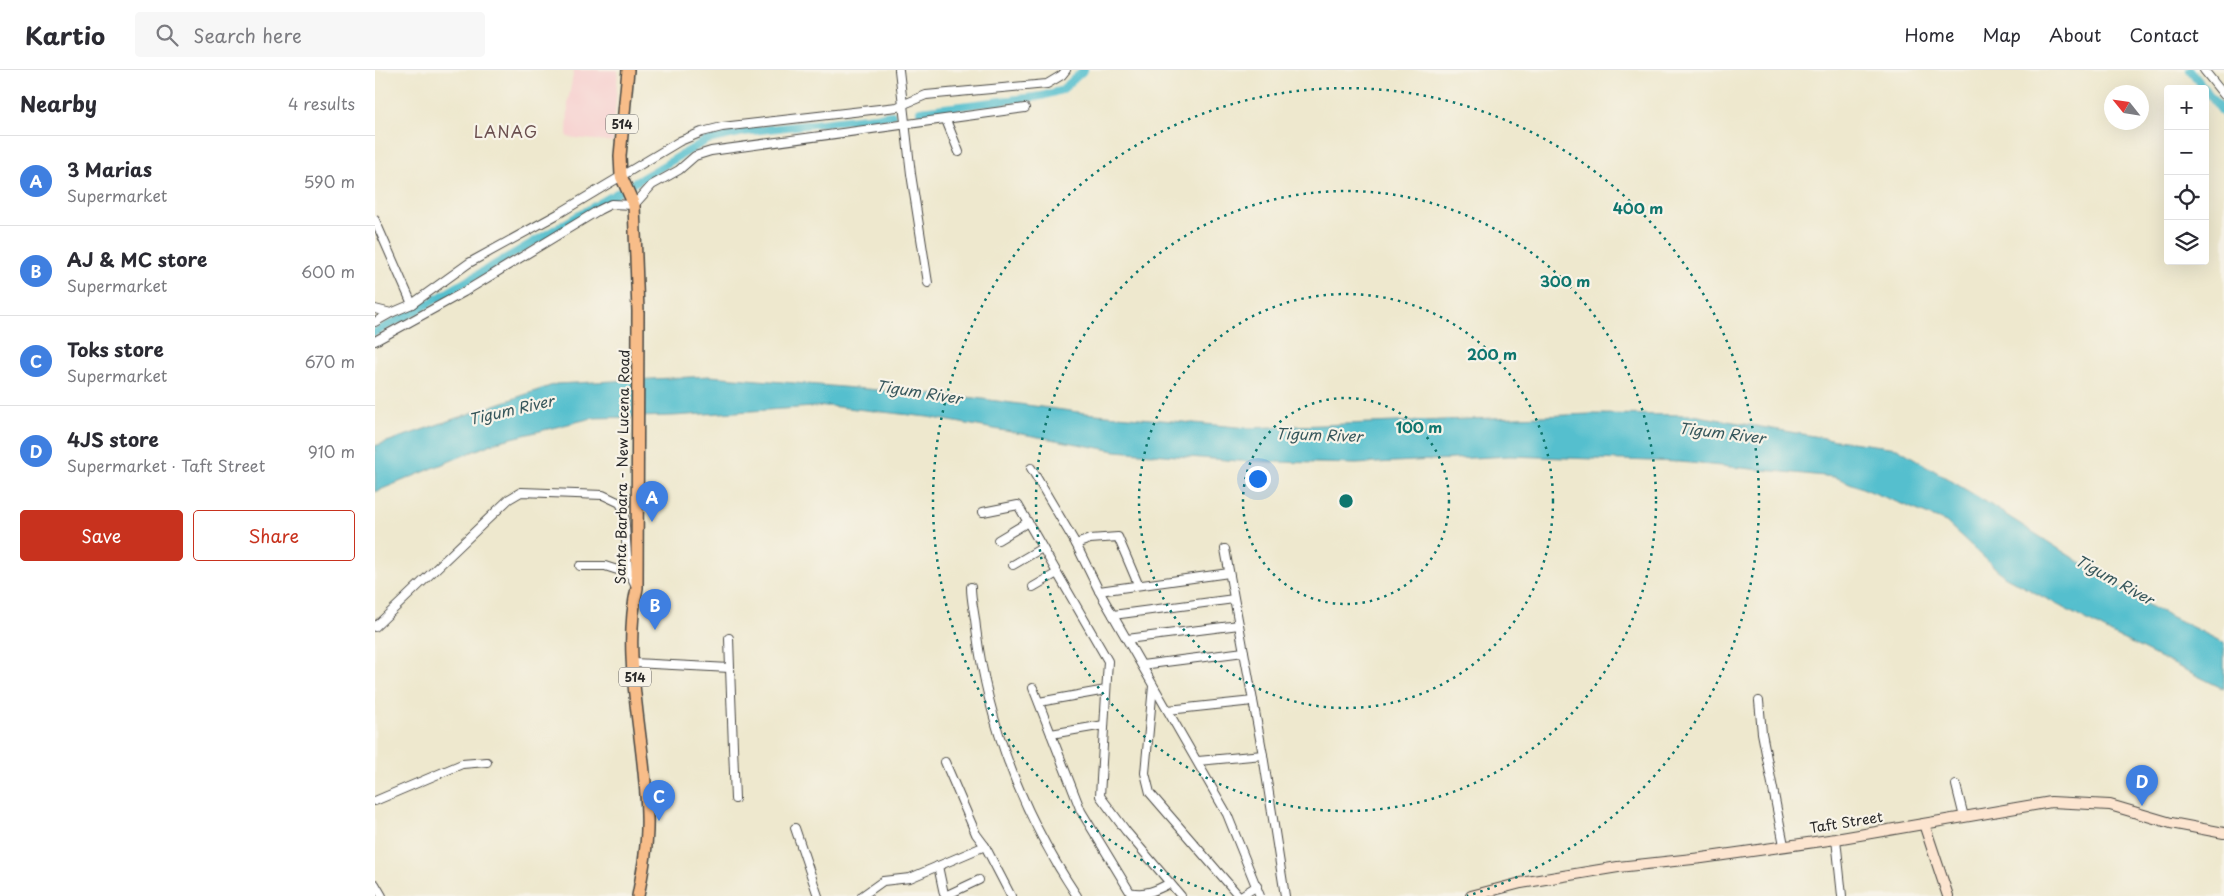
<!DOCTYPE html>
<meta charset="utf-8">
<style>
:root{--surface:#fff;--page:#f7f7f7;--text:#2b2b33;--muted:#7c7c81;--line:#e1e1e2;--accent:#c8321e}
body{margin:0;font-family:"Playpen Sans",sans-serif;background:var(--page);color:var(--text)}
.controls{position:absolute;right:15px;top:15px;display:grid;overflow:hidden;border-radius:5px;box-shadow:0 5px 20px #0002}
.controls button{width:45px;height:45px;display:grid;place-items:center;padding:0;border:0;border-bottom:1px solid var(--line);background:var(--surface);color:var(--text);font:25px sans-serif}
.compass{position:absolute;left:1729px;top:15px;width:45px;height:45px;border-radius:50%;background:var(--surface);box-shadow:0 5px 20px #0002;rotate:300deg}
.you{position:absolute;left:882px;top:408px;width:18px;height:18px;margin:-12px;border:4px solid #fff;border-radius:50%;background:#1a73e8;box-shadow:0 0 0 8px #1a73e833}
.badge{display:grid;place-items:center;width:32px;height:32px;border-radius:50%;background:var(--accent);color:#fff;font-size:16px;font-weight:700}
.pin{position:absolute;translate:-50% -41px;filter:drop-shadow(0 1px 2px #0008)}
.pin::after{content:'';position:absolute;top:26px;width:18px;height:15px;background:inherit;clip-path:polygon(0 0,100% 0,50% 100%)}
.list{margin:0;padding:0;list-style:none}
h2{display:flex;justify-content:space-between;align-items:center;height:65px;margin:0;padding:0 20px;font-size:21px}
h2 small{font-size:16px;font-weight:400;color:var(--muted)}
.list li{display:grid;grid-template-columns:32px 1fr auto;gap:15px;align-items:center;box-sizing:border-box;height:90px;padding:0 20px;border-top:1px solid var(--line)}
.list b{display:block;font-size:19px;white-space:nowrap}
.list p{margin:0;font-size:16px;white-space:nowrap;color:var(--muted)}
.list em{font-size:16px;font-style:normal;color:var(--muted)}
.actions{display:flex;gap:10px;padding:15px 20px}
.actions a{flex:1;padding:11px 0;border:1px solid var(--accent);border-radius:5px;text-align:center;font-size:18px;color:var(--accent)}
.actions .main{background:var(--accent);color:#fff}
.icon{flex:none;width:28px;height:28px;fill:none;stroke:currentColor;stroke-width:2;stroke-linecap:round;stroke-linejoin:round}
.map{position:relative;flex:none;width:1849px;height:826px;overflow:hidden}
header{display:flex;align-items:center;gap:30px;box-sizing:border-box;height:70px;padding:0 25px;background:var(--surface);border-bottom:1px solid var(--line)}
header strong{font-size:24px}
nav{display:flex;gap:28px;margin-inline-start:auto;font-size:18px}
.search{width:350px;height:45px;background:var(--page);display:flex;align-items:center;gap:12px;box-sizing:border-box;padding:0 18px;border-radius:5px;color:var(--muted);font-size:19px}
main{display:flex}
aside{flex:1;background:var(--surface)}
.map>svg:first-child{display:block}
</style>
<header>
<strong>Kartio</strong>
<div class="search"><svg class="icon" aria-label="search" viewBox="0 0 24 24"><circle cx="10" cy="10" r="6"/><path d="M15 15l6 6"/></svg>Search here</div>
<nav><a>Home</a><a>Map</a><a>About</a><a>Contact</a></nav>
</header>
<main>
<aside>
<h2>Nearby<small>4 results</small></h2>
<ul class="list">
<li><span class="badge" style="background:#3f7fe0">A</span><div><b>3 Marias</b><p>Supermarket</p></div><em>590 m</em></li>
<li><span class="badge" style="background:#3f7fe0">B</span><div><b>AJ &amp; MC store</b><p>Supermarket</p></div><em>600 m</em></li>
<li><span class="badge" style="background:#3f7fe0">C</span><div><b>Toks store</b><p>Supermarket</p></div><em>670 m</em></li>
<li><span class="badge" style="background:#3f7fe0">D</span><div><b>4JS store</b><p>Supermarket · Taft Street</p></div><em>910 m</em></li>
</ul>
<div class="actions"><a class="main">Save</a><a>Share</a></div>
</aside>
<div class="map">
<svg width="1849" height="826" viewBox="0 0 1849 826">
<rect width="100%" height="100%" fill="#f7f3e8"/>
<filter id="ink" filterUnits="userSpaceOnUse"><feTurbulence type="fractalNoise" baseFrequency=".02" numOctaves="2"/><feDisplacementMap in="SourceGraphic" scale="10" xChannelSelector="R" yChannelSelector="G"/><feConvolveMatrix kernelMatrix="1 2 1 2 8 2 1 2 1" color-interpolation-filters="sRGB"/></filter>
<filter id="wash" filterUnits="userSpaceOnUse"><feTurbulence type="fractalNoise" baseFrequency=".0096" numOctaves="4" result="noise"/><feDisplacementMap in="SourceGraphic" scale="20" xChannelSelector="R" yChannelSelector="G"/><feGaussianBlur stdDeviation="1.12" result="paint"/><feColorMatrix in="noise" values="0 0 0 0 0 0 0 0 0 0 0 0 0 0 0 0 0 1.4 0 .05"/><feComposite in="paint" operator="in"/></filter>
<g filter="url(#wash)">
<rect width="100%" height="100%" fill="#eee8ce"/>
<!-- built -->
<polygon fill="#f7d0cf" points="199,0 243,0 238,72 192,67 193,31"/>
<!-- water -->
<polygon fill="#54bfce" stroke="#40757c" points="335,306 600,328 710,343 873,358 1216,344 1318,345 1461,370 1522,378 1611,432 1765,531 1849,573 1849,619 1737,564 1629,506 1571,452 1460,407 1305,392 1135,386 981,394 863,391 741,381 553,347 454,336 298,346 217,348 121,372 0,422 0,376 181,314"/>
<g fill="none" stroke-linecap="round" stroke-linejoin="round">
<!-- canal -->
<g stroke="#54bfce" stroke-width="8">
<polyline points="1815,0 1830,19"/>
<polyline points="1830,19 1849,44"/>
<polyline points="545,41 667,26 687,20 709,0"/>
<polyline points="0,262 39,242 332,70 369,62 517,45"/>
</g>
</g>
</g>
<g filter="url(#ink)">
<g fill="none" stroke-linecap="round" stroke-linejoin="round">
<defs>
<g id="street">
<polyline points="524,0 536,104 553,213"/>
<polyline points="1829,0 1849,25"/>
<polyline points="571,50 584,82"/>
<polyline points="0,150 37,234"/>
<polyline points="0,239 16,243 37,234 94,193 183,144 305,71 327,62 347,57 522,37 551,25 672,14 687,5 691,0"/>
<polyline points="0,252 16,243"/>
<polyline points="0,271 89,222 224,140 236,134 259,135 277,115 304,100 320,86 336,81 650,38"/>
<polyline points="656,398 701,474"/>
<polyline points="608,442 643,435 733,591 725,726 751,761 806,826"/>
<polyline points="623,470 653,452"/>
<polyline points="850,479 888,685 910,826"/>
<polyline points="638,495 667,478"/>
<polyline points="205,496 230,496 255,504"/>
<polyline points="763,514 743,467 715,469 701,474 724,521 852,744 885,826"/>
<path d="M596,517C596,531 600,544 601,558C613,655 648,745 702,826"/>
<polyline points="658,517 682,503"/>
<polyline points="724,521 854,503"/>
<polyline points="738,545 859,529"/>
<polyline points="0,557 134,429 146,422 228,425 245,433 249,441 253,500 261,516"/>
<polyline points="752,569 864,555"/>
<polyline points="259,593 355,598 354,568"/>
<polyline points="767,595 869,582"/>
<polyline points="355,598 360,729"/>
<polyline points="778,616 770,703 775,723 864,826"/>
<path d="M658,618L706,741L755,822C770,826 782,820 795,813"/>
<polyline points="1384,631 1387,663 1409,775"/>
<polyline points="664,632 731,620"/>
<polyline points="793,640 878,631"/>
<polyline points="676,664 729,655"/>
<polyline points="823,691 888,685"/>
<polyline points="570,692 601,764 610,776 636,826"/>
<polyline points="1581,715 1589,747"/>
<polyline points="0,731 87,694 112,692"/>
<polyline points="420,758 443,826"/>
<polyline points="1461,769 1467,826"/>
<polyline points="563,796 569,824 572,825 604,810"/>
<polyline points="0,814 7,826"/>
<polyline points="487,826 508,811 535,808 610,776"/>
<polyline points="866,826 882,816"/>
</g>
<g id="secondary">
<polyline points="1549,754 1573,826"/>
<polyline points="1096,826 1146,813 1243,797 1327,788 1461,769 1676,732 1735,735 1796,753 1849,763"/>
</g>
<path id="primary" d="M253,0L245,86L246,106L259,135L263,241L262,518C246,589 271,673 272,746C273,773 268,800 263,826"/>
</defs>
<!-- street casing -->
<use href="#street" stroke="#484743" stroke-width="10"/>
<!-- secondary casing -->
<use href="#secondary" stroke="#484743" stroke-width="12"/>
<!-- primary casing -->
<use href="#primary" stroke="#484743" stroke-width="14"/>
<!-- street -->
<use href="#street" stroke="#fff" stroke-width="8"/>
<!-- secondary -->
<use href="#secondary" stroke="#fce5d0" stroke-width="10"/>
<!-- primary -->
<use href="#primary" stroke="#f8bd89" stroke-width="11"/>
</g>
</g>
<!-- distance rings -->
<g fill="none" stroke="#0f766e" stroke-width="2.5" stroke-dasharray="2.5 5">
<circle cx="971" cy="431" r="103"/>
<circle cx="971" cy="431" r="207"/>
<circle cx="971" cy="431" r="310"/>
<path d="M850 826A413 413 0 1 1 1092 826"/>
</g>
<g text-anchor="middle" dominant-baseline="central" stroke-width="4.5" stroke-linejoin="round" paint-order="stroke">
<!-- shield labels -->
<g fill="#f7f3e8" stroke="#686764" stroke-width="1">
<rect x="231" y="44.5" width="32" height="19" rx="4"/>
<rect x="244" y="597.5" width="32" height="19" rx="4"/>
</g>
<g font-size="12" font-weight="bold" fill="#2b2b2b">
<text x="247" y="54">514</text>
<text x="260" y="607">514</text>
</g>
<!-- street labels -->
<g font-size="14" fill="#2b2b2b" stroke="#f7f3e8">
<text transform="translate(247 397) rotate(-89)">Santa Barbara - New Lucena Road</text>
<text transform="translate(1471 752) rotate(-9)">Taft Street</text>
</g>
<!-- water labels -->
<g font-size="15" font-style="italic" fill="#37575c" stroke="#f7f3e8">
<text transform="translate(544 321) rotate(9)">Tigum River</text>
<text transform="translate(136 339) rotate(-13)">Tigum River</text>
<text transform="translate(1347 362) rotate(7)">Tigum River</text>
<text transform="translate(944 364) rotate(2)">Tigum River</text>
<text transform="translate(1740 509) rotate(29)">Tigum River</text>
</g>
<!-- quarter labels -->
<g font-size="16" letter-spacing="1" fill="#6b4f4f" stroke="#f7f3e8">
<text x="131" y="61">LANAG</text>
</g>
</g>
<circle cx="971" cy="431" r="8" fill="#0f766e" stroke="#f7f3e8" stroke-width="2.5"/>
<g font-size="15" text-anchor="middle" font-weight="bold" fill="#0f766e" stroke="#f7f3e8" stroke-width="4.5" stroke-linejoin="round" paint-order="stroke">
<text x="1263" y="144">400 m</text>
<text x="1190" y="217">300 m</text>
<text x="1117" y="290">200 m</text>
<text x="1044" y="363">100 m</text>
</g>
</svg>
<div class="controls">
<button>+</button>
<button>−</button>
<button><svg class="icon" aria-label="locate" viewBox="0 0 24 24"><circle cx="12" cy="12" r="6"/><path d="M12 2v4M12 18v4M2 12h4M18 12h4"/></svg></button>
<button><svg class="icon" aria-label="layers" viewBox="0 0 24 24"><path d="M12 4l9 5-9 5-9-5zM3 14l9 5 9-5"/></svg></button>
</div>
<svg class="compass" viewBox="-18 -18 36 36"><path d="M0-13l5 13h-10z" fill="#e53935"/><path d="M0 13l5-13h-10z" fill="#7c7c81"/></svg>
<div class="you"></div>
<div class="pin badge" style="left:277px;top:452px;background:#3f7fe0">A</div>
<div class="pin badge" style="left:280px;top:560px;background:#3f7fe0">B</div>
<div class="pin badge" style="left:284px;top:751px;background:#3f7fe0">C</div>
<div class="pin badge" style="left:1767px;top:736px;background:#3f7fe0">D</div>
</div>
</main>
